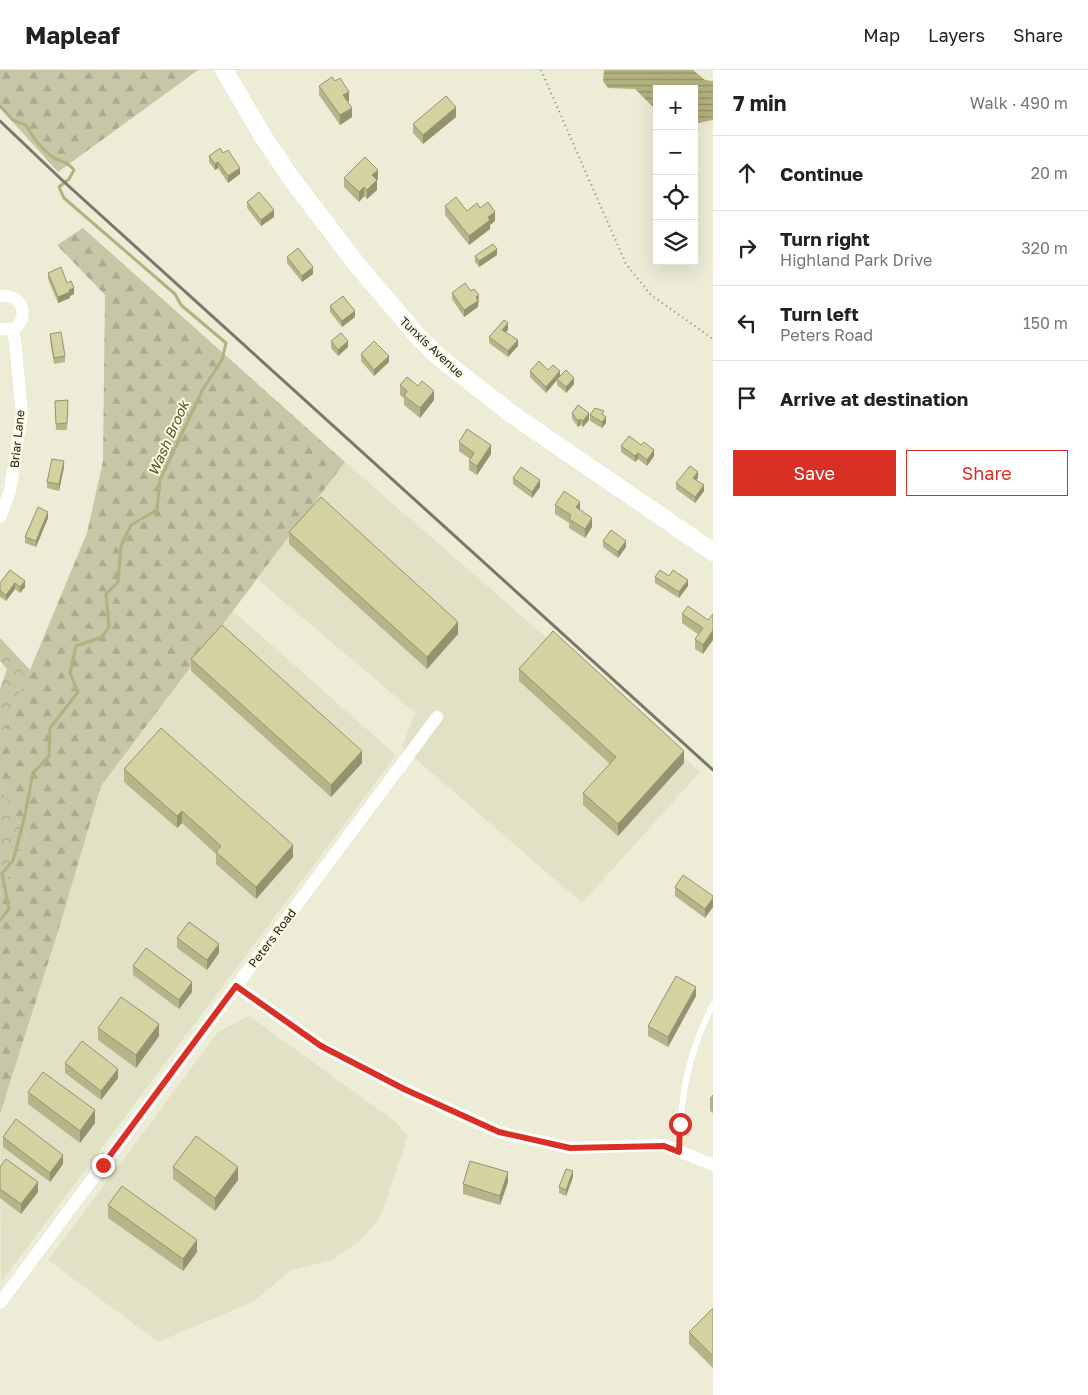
<!DOCTYPE html>
<meta charset="utf-8">
<style>
:root{--surface:#fff;--page:#f2f2f2;--text:#222;--muted:#767676;--line:#e0e0e0;--accent:#d93025}
body{margin:0;font-family:"Golos Text",sans-serif;background:var(--page);color:var(--text)}
.controls{position:absolute;right:15px;top:15px;display:grid;overflow:hidden;border-radius:0px;box-shadow:0 5px 20px #0002}
.controls button{width:45px;height:45px;display:grid;place-items:center;padding:0;border:0;border-bottom:1px solid var(--line);background:var(--surface);color:var(--text);font:25px sans-serif}
.stop{position:absolute;width:15px;height:15px;margin:-11px;border:4px solid #d93025;border-radius:50%;background:#fff}
.stop.end{background:#d93025;border-color:#fff;box-shadow:0 1px 5px #0008}
.list{margin:0;padding:0;list-style:none}
h2{display:flex;justify-content:space-between;align-items:center;height:65px;margin:0;padding:0 20px;font-size:21px}
h2 small{font-size:16px;font-weight:400;color:var(--muted)}
.list li{display:grid;grid-template-columns:32px 1fr auto;gap:15px;align-items:center;box-sizing:border-box;height:75px;padding:0 20px;border-top:1px solid var(--line)}
.list b{display:block;font-size:19px;white-space:nowrap}
.list p{margin:0;font-size:16px;white-space:nowrap;color:var(--muted)}
.list em{font-size:16px;font-style:normal;color:var(--muted)}
.actions{display:flex;gap:10px;padding:15px 20px}
.actions a{flex:1;padding:11px 0;border:1px solid var(--accent);border-radius:0px;text-align:center;font-size:18px;color:var(--accent)}
.actions .main{background:var(--accent);color:#fff}
.icon{flex:none;width:28px;height:28px;fill:none;stroke:currentColor;stroke-width:2;stroke-linecap:round;stroke-linejoin:round}
.map{position:relative;flex:none;width:713px;height:1325px;overflow:hidden}
header{display:flex;align-items:center;gap:30px;box-sizing:border-box;height:70px;padding:0 25px;background:var(--surface);border-bottom:1px solid var(--line)}
header strong{font-size:24px}
nav{display:flex;gap:28px;margin-inline-start:auto;font-size:18px}
main{display:flex}
aside{flex:1;background:var(--surface)}
.map>svg:first-child{display:block}
</style>
<header>
<strong>Mapleaf</strong>
<nav><a>Map</a><a>Layers</a><a>Share</a></nav>
</header>
<main>
<div class="map">
<svg width="713" height="1325" viewBox="0 0 713 1325">
<defs>
<pattern id="forest-firs" width="22" height="20" patternUnits="userSpaceOnUse" patternTransform="scale(1.25)"><rect width="22" height="20" fill="#c7c6a6"/><path d="M5 1l3.5 6h-7zM16 11l3.5 6h-7z" fill="#abaa8e"/></pattern>
<pattern id="park-crowns" width="20" height="18" patternUnits="userSpaceOnUse" patternTransform="scale(1.25)"><rect width="20" height="18" fill="#c7c6a6"/><path d="M2 6a3 3 0 1 1 6 0M12 15a3 3 0 1 1 6 0" fill="none" stroke="#abaa8e"/></pattern>
<pattern id="water-rules" width="6" height="5" patternUnits="userSpaceOnUse" patternTransform="scale(1.25)"><rect width="6" height="5" fill="#b2b17f"/><path d="M0 2.5h6" fill="none" stroke="#919067"/></pattern>
</defs>
<rect width="100%" height="100%" fill="#edecd7"/>
<!-- built -->
<g fill="#e1e1c5">
<polygon points="345,392 700,702 582,833 402,677 415,643 257,509"/>
<polygon points="233,541 396,685 1,1212 0,1044 60,855 101,716"/>
<polygon points="249,946 397,1053 408,1066 381,1146 361,1170 332,1190 292,1200 252,1232 158,1272 48,1190 218,962"/>
</g>
<!-- forest -->
<g fill="url(#forest-firs)">
<polygon points="0,0 198,0 58,102 0,38"/>
<polygon points="83,158 345,392 101,716 60,855 0,1044 0,824 27,767 0,716 0,672 87,463 103,391 105,225 57,175"/>
</g>
<!-- park -->
<g fill="url(#park-crowns)">
<polygon points="0,568 30,600 0,672 0,619 7,599 0,591"/>
<polygon points="0,716 27,767 0,824"/>
</g>
<!-- water -->
<polygon fill="url(#water-rules)" points="604,0 693,0 705,10 713,11 713,50 694,54 694,19 657,19 657,44 653,37 635,19 608,18 603,11"/>
<g fill="none" stroke-linecap="round" stroke-linejoin="round">
<!-- stream -->
<path stroke="#b2b17f" stroke-width="3" d="M0,36L13,50L26,55C33,67 39,77 51,86C59,92 68,91 74,100L69,109L59,117L64,128L175,224L181,235L226,273L222,290L203,319L160,410L157,440L131,455L121,476L118,512L106,524L109,557L102,567L76,576L70,603L78,622L50,658L49,686L33,703L25,745L13,791L2,803L9,839L0,850"/>
<!-- path -->
<polyline stroke="#808072" stroke-width="2" stroke-dasharray="1 4" stroke-linecap="butt" points="541,0 626,194 651,225 713,269"/>
<!-- service -->
<path stroke="#fff" stroke-width="6" d="M679,1082C680,1027 688,983 713,935"/>
<!-- minor -->
<g stroke="#fff" stroke-width="12">
<path d="M0,226C21,223 31,246 14,259H0"/>
<polyline points="0,447 10,421 22,344 15,270 11,260"/>
<polyline points="236,916 321,976 404,1019 499,1062 570,1078 664,1075 713,1095"/>
<polyline points="0,1233 437,647"/>
</g>
<!-- secondary -->
<polyline stroke="#fff" stroke-width="18" points="224,0 264,68 291,108 358,196 421,270 445,292 513,345 713,482"/>
<!-- rail -->
<polyline stroke="#79786b" stroke-width="3" points="0,51 62,110 713,700"/>
</g>
<!-- wall -->
<g fill="#b6b58a">
<polygon points="335,11 349,31 348,31 352,47 340,55 319,25 319,16"/>
<polygon points="456,47 423,74 413,63 413,54"/>
<polygon points="223,83 240,104 228,113 218,98 215,100 209,92 209,86"/>
<polygon points="344,108 378,109 377,110 377,120 367,129 364,126 359,132 344,117"/>
<polygon points="247,132 274,147 261,156 247,138"/>
<polygon points="445,136 467,141 480,138 495,151 490,155 490,159 469,175 445,145"/>
<polygon points="497,185 479,197 475,192 475,186"/>
<polygon points="287,187 313,204 302,212 287,193"/>
<polygon points="48,203 67,213 74,224 70,226 70,228 58,233 48,209"/>
<polygon points="452,223 479,231 478,232 478,237 464,247 452,229"/>
<polygon points="330,236 355,247 342,257 330,242"/>
<polygon points="508,260 506,262 518,276 508,287 489,273 489,267"/>
<polygon points="50,264 65,286 65,292 54,294 50,270"/>
<polygon points="331,271 348,277 338,286 331,278"/>
<polygon points="361,284 389,292 374,306 361,291"/>
<polygon points="548,300 560,306 574,314 566,323 557,315 557,310 546,323 530,307 530,301"/>
<polygon points="400,315 434,330 420,348 404,335 404,328 400,325"/>
<polygon points="68,336 67,360 56,360 55,337"/>
<polygon points="572,343 589,350 583,357 580,355 578,357 572,349"/>
<polygon points="590,345 604,346 606,353 602,358 590,351"/>
<polygon points="459,372 491,384 477,405 469,400 469,391 470,389 459,381"/>
<polygon points="621,376 654,386 647,396 638,389 635,392 621,382"/>
<polygon points="64,397 59,421 47,418 47,412"/>
<polygon points="513,408 540,417 532,428 513,414"/>
<polygon points="698,408 696,410 704,421 695,433 676,419 676,413"/>
<polygon points="555,435 580,440 592,457 585,468 569,458 569,453 555,444"/>
<polygon points="48,448 36,477 25,473 25,467"/>
<polygon points="289,462 458,564 427,599 289,474"/>
<polygon points="603,471 626,477 618,488 603,477"/>
<polygon points="10,500 25,517 20,523 15,519 6,531 0,527 0,513"/>
<polygon points="669,506 688,516 679,528 655,513 655,507"/>
<polygon points="682,544 708,550 703,584 695,579 695,569 699,565 682,553"/>
<polygon points="191,589 362,693 331,727 191,601"/>
<polygon points="519,599 684,693 618,766 583,735 583,723 610,694 519,611"/>
<polygon points="124,699 293,787 256,829 216,794 216,784 182,753 177,758 124,712"/>
<polygon points="675,817 713,826 705,848 675,826"/>
<polygon points="177,868 219,883 207,900 177,878"/>
<polygon points="133,896 192,922 179,939 133,905"/>
<polygon points="696,926 668,977 648,966 648,956"/>
<polygon points="98,958 159,966 136,998 98,970"/>
<polygon points="65,993 118,1008 101,1030 65,1003"/>
<polygon points="28,1022 95,1053 80,1073 28,1034"/>
<polygon points="713,1025 713,1043 710,1041 710,1029"/>
<polygon points="3,1067 63,1094 50,1112 3,1077"/>
<polygon points="0,1097 38,1122 21,1144 0,1128"/>
<polygon points="173,1097 238,1110 215,1141 173,1109"/>
<polygon points="573,1107 566,1126 559,1123 559,1117"/>
<polygon points="508,1112 500,1135 463,1124 463,1114"/>
<polygon points="108,1135 197,1182 183,1201 108,1148"/>
<polygon points="713,1238 713,1298 689,1274 689,1262"/>
</g>
<!-- shaded-wall -->
<g fill="#949370">
<polygon points="349,22 349,31 343,34 343,25"/>
<polygon points="456,37 456,47 423,74 423,65"/>
<polygon points="352,38 352,47 340,55 340,45"/>
<polygon points="218,92 218,98 215,100 215,94"/>
<polygon points="240,98 240,104 228,113 228,106"/>
<polygon points="378,100 378,109 372,114 372,105"/>
<polygon points="377,110 377,120 367,129 367,120"/>
<polygon points="364,117 364,126 359,132 359,122"/>
<polygon points="274,140 274,147 261,156 261,150"/>
<polygon points="495,142 495,151 490,155 490,159 469,175 469,166 488,147"/>
<polygon points="497,179 497,185 479,197 479,191"/>
<polygon points="313,197 313,204 302,212 302,206"/>
<polygon points="74,218 74,224 70,226 70,228 58,233 58,227 69,220"/>
<polygon points="479,225 478,237 464,247 464,240 476,227"/>
<polygon points="355,241 355,247 342,257 342,251"/>
<polygon points="508,253 508,260 502,266 502,260"/>
<polygon points="518,270 518,276 508,287 508,281"/>
<polygon points="348,271 348,277 338,286 338,280"/>
<polygon points="389,286 389,292 374,306 374,300"/>
<polygon points="560,301 560,307 557,309 557,310 546,323 546,317"/>
<polygon points="574,308 574,314 566,323 566,317"/>
<polygon points="434,321 434,330 420,348 420,338"/>
<polygon points="589,343 589,350 583,357 583,351"/>
<polygon points="606,347 606,353 602,358 602,352"/>
<polygon points="580,349 580,355 578,357 578,351"/>
<polygon points="491,375 491,384 477,405 477,396"/>
<polygon points="654,380 654,386 647,396 647,390"/>
<polygon points="638,383 638,389 635,392 635,386"/>
<polygon points="64,391 64,397 59,421 59,414"/>
<polygon points="698,402 698,408 693,414 693,408"/>
<polygon points="540,410 540,417 532,428 532,422"/>
<polygon points="704,415 704,421 695,433 695,427"/>
<polygon points="580,432 580,441 576,437"/>
<polygon points="48,442 48,448 36,477 36,471"/>
<polygon points="592,448 592,457 585,468 585,459"/>
<polygon points="626,471 626,477 618,488 618,482"/>
<polygon points="688,510 688,516 679,528 679,522"/>
<polygon points="25,511 25,517 20,523 20,517"/>
<polygon points="15,513 15,519 6,531 6,525"/>
<polygon points="458,552 458,564 427,599 427,587"/>
<polygon points="713,560 713,570 703,584 703,575"/>
<polygon points="362,681 362,693 331,727 331,715"/>
<polygon points="684,681 684,693 618,766 618,754"/>
<polygon points="182,741 182,753 177,758 177,746"/>
<polygon points="293,775 293,787 256,829 256,817"/>
<polygon points="713,828 713,837 705,848 705,839"/>
<polygon points="219,874 219,883 207,900 207,890"/>
<polygon points="192,912 192,922 179,939 179,930"/>
<polygon points="696,917 696,926 668,977 668,967"/>
<polygon points="159,954 159,966 136,998 136,985"/>
<polygon points="118,999 118,1008 101,1030 101,1021"/>
<polygon points="95,1040 95,1053 80,1073 80,1061"/>
<polygon points="63,1085 63,1094 50,1112 50,1103"/>
<polygon points="238,1097 238,1110 215,1141 215,1128"/>
<polygon points="573,1101 573,1107 566,1126 566,1120"/>
<polygon points="508,1102 508,1112 500,1135 500,1126"/>
<polygon points="38,1112 38,1122 21,1144 21,1134"/>
<polygon points="197,1170 197,1182 183,1201 183,1189"/>
</g>
<!-- building -->
<g fill="#d4d2a0" stroke="#949370">
<polygon points="332,7 335,11 340,8 349,22 343,25 352,38 340,45 319,16"/>
<polygon points="446,26 456,37 423,65 413,54"/>
<polygon points="220,78 223,83 228,80 240,98 228,106 218,92 215,94 209,86"/>
<polygon points="365,87 378,100 372,105 377,110 367,120 364,117 359,122 344,108"/>
<polygon points="259,122 274,140 261,150 247,132"/>
<polygon points="456,127 467,141 477,133 480,138 488,132 495,142 488,147 490,150 469,166 445,136"/>
<polygon points="493,174 497,179 479,191 475,186"/>
<polygon points="298,178 313,197 302,206 287,187"/>
<polygon points="61,197 67,213 71,211 74,218 69,220 70,222 58,227 48,203"/>
<polygon points="465,213 471,221 474,219 479,225 476,227 478,231 464,240 452,223"/>
<polygon points="343,226 355,241 342,251 330,236"/>
<polygon points="504,250 508,253 502,260 518,270 508,281 489,267"/>
<polygon points="61,262 65,286 54,288 50,264"/>
<polygon points="341,263 348,271 338,280 331,271"/>
<polygon points="374,271 389,286 374,300 361,284"/>
<polygon points="539,291 548,300 553,295 560,301 546,317 530,301"/>
<polygon points="566,300 574,308 566,317 557,309"/>
<polygon points="407,307 418,316 422,311 434,321 420,338 404,326 407,321 400,315"/>
<polygon points="68,330 67,353 56,354 55,331"/>
<polygon points="578,335 589,343 583,351 580,349 578,351 572,343"/>
<polygon points="595,338 604,341 602,344 606,347 602,352 590,345"/>
<polygon points="467,359 491,375 477,396 469,391 474,383 459,372"/>
<polygon points="629,366 641,375 644,372 654,380 647,390 638,383 635,386 621,376"/>
<polygon points="52,389 64,391 59,414 47,412"/>
<polygon points="690,396 698,402 693,408 704,415 695,427 676,413"/>
<polygon points="521,397 540,410 532,422 513,408"/>
<polygon points="564,421 580,432 576,437 592,448 585,459 569,449 571,445 555,435"/>
<polygon points="321,427 458,552 427,587 289,462"/>
<polygon points="38,437 48,442 36,471 25,467"/>
<polygon points="611,460 626,471 618,482 603,471"/>
<polygon points="10,500 25,511 20,517 15,513 6,525 0,521 0,513"/>
<polygon points="660,500 669,506 673,500 688,510 679,522 655,507"/>
<polygon points="688,536 708,550 713,544 713,560 703,575 695,569 703,558 682,544"/>
<polygon points="222,555 362,681 331,715 191,589"/>
<polygon points="553,561 684,681 618,754 583,723 616,687 519,599"/>
<polygon points="161,658 293,775 256,817 216,782 221,776 182,741 177,746 124,699"/>
<polygon points="683,805 713,826 713,828 705,839 675,817"/>
<polygon points="189,852 219,874 207,890 177,868"/>
<polygon points="146,878 192,912 179,930 133,896"/>
<polygon points="676,906 696,917 668,967 648,956"/>
<polygon points="121,927 159,954 136,985 98,958"/>
<polygon points="82,971 118,999 101,1021 65,993"/>
<polygon points="43,1002 95,1040 80,1061 28,1022"/>
<polygon points="713,1025 713,1031 710,1029"/>
<polygon points="16,1049 63,1085 50,1103 3,1067"/>
<polygon points="196,1066 238,1097 215,1128 173,1097"/>
<polygon points="6,1089 38,1112 21,1134 0,1119 0,1097"/>
<polygon points="470,1091 508,1102 500,1126 463,1114"/>
<polygon points="566,1099 573,1101 566,1120 559,1117"/>
<polygon points="122,1116 197,1170 183,1189 108,1135"/>
<polygon points="713,1238 713,1286 689,1262"/>
</g>
<g fill="none" stroke-linecap="round" stroke-linejoin="round">
<!-- route -->
<polyline stroke="#d93025" stroke-width="6" points="103,1095 236,916 321,976 404,1019 499,1062 570,1078 664,1076 679,1082 680,1054"/>
</g>
<g text-anchor="middle" dominant-baseline="central" stroke-width="4" stroke-linejoin="round" paint-order="stroke">
<!-- street labels -->
<g font-size="12" fill="#26261e" stroke="#fafae4">
<text transform="translate(432 277) rotate(43)">Tunxis Avenue</text>
<text transform="translate(17 369) rotate(-84)">Briar Lane</text>
<text transform="translate(272 868) rotate(-53)">Peters Road</text>
</g>
<!-- water labels -->
<g font-size="14" font-style="italic" fill="#58551c" stroke="#fafae4">
<text transform="translate(168 368) rotate(-66)">Wash Brook</text>
</g>
</g>
</svg>
<div class="controls">
<button>+</button>
<button>−</button>
<button><svg class="icon" aria-label="locate" viewBox="0 0 24 24"><circle cx="12" cy="12" r="6"/><path d="M12 2v4M12 18v4M2 12h4M18 12h4"/></svg></button>
<button><svg class="icon" aria-label="layers" viewBox="0 0 24 24"><path d="M12 4l9 5-9 5-9-5zM3 14l9 5 9-5"/></svg></button>
</div>
<div class="stop" style="left:680px;top:1054px"></div>
<div class="stop end" style="left:103px;top:1095px"></div>
</div>
<aside>
<h2>7 min<small>Walk · 490 m</small></h2>
<ul class="list">
<li><svg class="icon" aria-label="ahead" viewBox="0 0 24 24"><path d="M12 20V5M6 11l6-6 6 6"/></svg><div><b>Continue</b></div><em>20 m</em></li>
<li><svg class="icon" aria-label="right" viewBox="0 0 24 24"><path d="M7 20v-9h11M14 6l5 5-5 5"/></svg><div><b>Turn right</b><p>Highland Park Drive</p></div><em>320 m</em></li>
<li><svg class="icon" aria-label="left" viewBox="0 0 24 24"><path d="M17 20v-9H6M10 6l-5 5 5 5"/></svg><div><b>Turn left</b><p>Peters Road</p></div><em>150 m</em></li>
<li><svg class="icon" aria-label="arrive" viewBox="0 0 24 24"><path d="M6 21V4h12l-3 4 3 4H6"/></svg><div><b>Arrive at destination</b></div></li>
</ul>
<div class="actions"><a class="main">Save</a><a>Share</a></div>
</aside>
</main>
